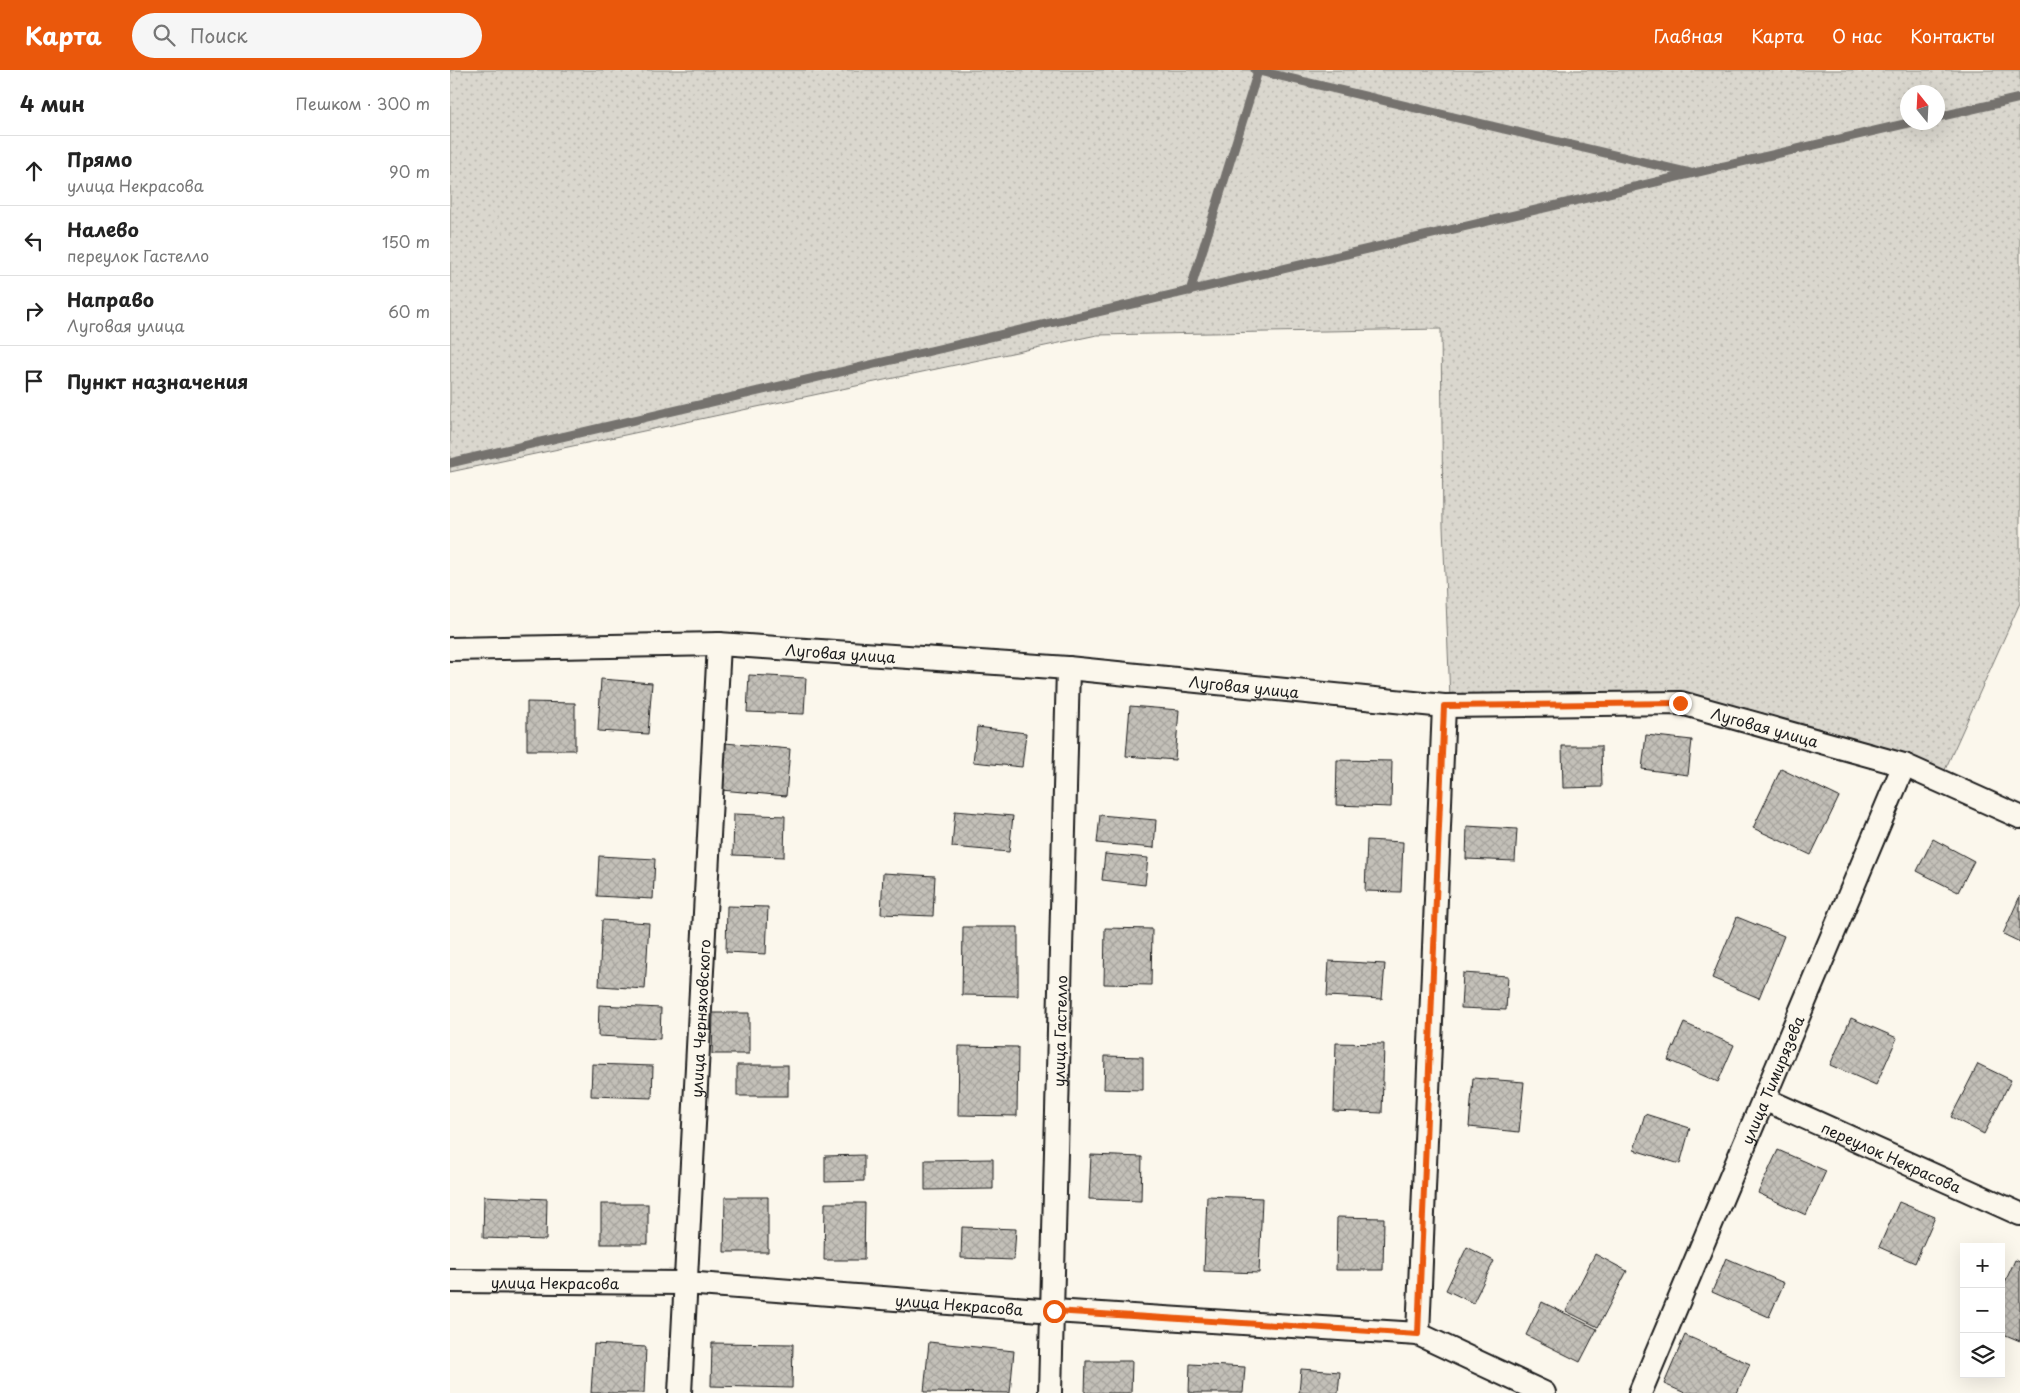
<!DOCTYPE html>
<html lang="ru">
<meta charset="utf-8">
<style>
:root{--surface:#fff;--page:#f6f6f6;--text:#222;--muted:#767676;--line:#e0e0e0;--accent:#ea580c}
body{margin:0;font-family:"Playpen Sans",sans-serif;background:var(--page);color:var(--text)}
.controls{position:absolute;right:15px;bottom:15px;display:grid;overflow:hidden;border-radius:0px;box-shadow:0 5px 20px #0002}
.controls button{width:45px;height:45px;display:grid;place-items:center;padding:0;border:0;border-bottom:1px solid var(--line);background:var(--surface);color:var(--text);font:25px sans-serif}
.compass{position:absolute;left:1450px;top:15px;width:45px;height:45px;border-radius:50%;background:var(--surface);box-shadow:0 5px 20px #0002;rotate:342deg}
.stop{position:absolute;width:15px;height:15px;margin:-11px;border:4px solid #ea580c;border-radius:50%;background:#fff}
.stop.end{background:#ea580c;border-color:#fff;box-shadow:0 1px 5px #0008}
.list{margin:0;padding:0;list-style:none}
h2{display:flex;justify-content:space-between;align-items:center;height:65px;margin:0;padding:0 20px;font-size:21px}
h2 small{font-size:16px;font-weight:400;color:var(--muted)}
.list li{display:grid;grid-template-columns:32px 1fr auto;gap:15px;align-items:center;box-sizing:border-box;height:70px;padding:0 20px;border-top:1px solid var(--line)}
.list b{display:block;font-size:19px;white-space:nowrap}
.list p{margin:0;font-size:16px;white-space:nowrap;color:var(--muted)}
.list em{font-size:16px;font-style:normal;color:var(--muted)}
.icon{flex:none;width:28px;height:28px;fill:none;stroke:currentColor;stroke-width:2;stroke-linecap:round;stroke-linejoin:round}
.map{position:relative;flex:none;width:1570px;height:1323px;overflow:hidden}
header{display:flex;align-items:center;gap:30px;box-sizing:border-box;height:70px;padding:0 25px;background:var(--accent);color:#fff}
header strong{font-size:24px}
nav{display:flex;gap:28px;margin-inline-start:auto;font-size:18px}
.search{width:350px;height:45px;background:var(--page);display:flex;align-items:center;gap:12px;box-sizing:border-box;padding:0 18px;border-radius:28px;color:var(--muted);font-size:19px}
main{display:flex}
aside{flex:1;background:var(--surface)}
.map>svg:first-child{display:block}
</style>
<header>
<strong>Карта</strong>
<div class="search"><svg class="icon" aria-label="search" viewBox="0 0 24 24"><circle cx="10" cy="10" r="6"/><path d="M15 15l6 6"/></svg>Поиск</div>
<nav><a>Главная</a><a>Карта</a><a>О нас</a><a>Контакты</a></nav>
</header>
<main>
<aside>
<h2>4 мин<small>Пешком · 300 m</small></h2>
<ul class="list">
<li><svg class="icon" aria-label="ahead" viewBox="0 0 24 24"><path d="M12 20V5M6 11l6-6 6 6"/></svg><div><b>Прямо</b><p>улица Некрасова</p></div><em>90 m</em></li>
<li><svg class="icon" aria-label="left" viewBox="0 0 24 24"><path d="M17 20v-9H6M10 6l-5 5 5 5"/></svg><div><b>Налево</b><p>переулок Гастелло</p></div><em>150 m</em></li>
<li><svg class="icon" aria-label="right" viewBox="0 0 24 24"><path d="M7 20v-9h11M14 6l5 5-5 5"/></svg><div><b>Направо</b><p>Луговая улица</p></div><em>60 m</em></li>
<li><svg class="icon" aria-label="arrive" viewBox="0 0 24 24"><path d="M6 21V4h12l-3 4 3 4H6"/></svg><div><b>Пункт назначения</b></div></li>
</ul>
</aside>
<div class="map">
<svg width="1570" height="1323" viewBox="0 0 1570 1323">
<defs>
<pattern id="grass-dots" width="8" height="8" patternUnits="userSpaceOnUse" patternTransform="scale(1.25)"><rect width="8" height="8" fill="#dad7ce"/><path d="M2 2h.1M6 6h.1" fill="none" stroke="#bab8b0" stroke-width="1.8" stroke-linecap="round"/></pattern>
<pattern id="building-cross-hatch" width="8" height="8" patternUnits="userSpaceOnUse" patternTransform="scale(1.25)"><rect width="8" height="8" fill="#c3c0b8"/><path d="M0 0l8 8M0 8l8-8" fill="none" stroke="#a7a49e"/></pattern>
</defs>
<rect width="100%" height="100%" fill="#fbf7ec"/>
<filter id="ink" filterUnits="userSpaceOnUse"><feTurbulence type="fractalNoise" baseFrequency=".02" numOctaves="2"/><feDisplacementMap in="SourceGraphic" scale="10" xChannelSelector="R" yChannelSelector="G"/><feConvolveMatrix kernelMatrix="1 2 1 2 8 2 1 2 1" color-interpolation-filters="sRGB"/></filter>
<g filter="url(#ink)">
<!-- grass -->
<path fill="url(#grass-dots)" stroke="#7b7a75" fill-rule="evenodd" d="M0,0H1570V533L1494,702L1230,623L1000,629L993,456L991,259L647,265L0,402ZM1458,22H1488V52H1458Z"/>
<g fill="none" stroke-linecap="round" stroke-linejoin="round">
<!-- stream -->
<g stroke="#74726e" stroke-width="9">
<polyline points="805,0 1240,103"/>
<polyline points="1488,47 1570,28"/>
<polyline points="740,221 808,1"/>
<polyline points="0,393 1463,52"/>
</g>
</g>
<!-- building -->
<g fill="url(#building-cross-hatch)" stroke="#1c1c1c">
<polygon points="299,605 356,608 354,644 297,642"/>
<polygon points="151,609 202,613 198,664 148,661"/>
<polygon points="77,632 125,633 125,680 77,680"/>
<polygon points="680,636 729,640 725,690 676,686"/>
<polygon points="527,657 576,663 572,697 523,692"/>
<polygon points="1196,665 1242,670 1238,705 1192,699"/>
<polygon points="275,673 340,679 336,726 271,720"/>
<polygon points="1112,676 1151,676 1152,717 1113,718"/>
<polygon points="887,690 942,691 941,737 886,735"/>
<polygon points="1331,699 1389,727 1361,785 1303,758"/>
<polygon points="505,741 563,746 559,782 502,777"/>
<polygon points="284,744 335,746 334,787 283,785"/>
<polygon points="650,745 706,750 704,778 647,773"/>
<polygon points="1017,756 1067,759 1065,791 1016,789"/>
<polygon points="1483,769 1524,791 1508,822 1467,801"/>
<polygon points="917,770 953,772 951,822 915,821"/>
<polygon points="655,784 698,788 695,815 652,810"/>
<polygon points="149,786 205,789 203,829 147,826"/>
<polygon points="433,803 485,806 483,846 431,844"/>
<polygon points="1570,826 1570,872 1553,864"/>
<polygon points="277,836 318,837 316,884 276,882"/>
<polygon points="1287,847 1334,866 1309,928 1262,908"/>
<polygon points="152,850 199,853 195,919 149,916"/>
<polygon points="513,857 568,857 568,926 512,925"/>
<polygon points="655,858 702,859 701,915 654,914"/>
<polygon points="879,891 935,894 932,929 877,926"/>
<polygon points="1013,903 1058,906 1056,940 1011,938"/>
<polygon points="149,935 211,938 210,969 148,966"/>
<polygon points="263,943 299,943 299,984 262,984"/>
<polygon points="1401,948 1447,968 1426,1015 1380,995"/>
<polygon points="1234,953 1284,975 1268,1012 1218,990"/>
<polygon points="886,973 934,974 932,1043 884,1041"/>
<polygon points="509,976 568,977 567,1046 508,1045"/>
<polygon points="655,986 693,987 693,1020 654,1019"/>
<polygon points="142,994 203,996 202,1028 141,1026"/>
<polygon points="1528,994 1561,1010 1534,1064 1501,1047"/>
<rect x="287" y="995" width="51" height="31"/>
<polygon points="1023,1008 1074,1012 1069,1062 1019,1057"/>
<polygon points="1195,1044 1240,1058 1230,1094 1184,1080"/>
<polygon points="1328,1080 1376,1101 1356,1145 1308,1123"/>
<polygon points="414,1085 414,1111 375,1112 375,1086"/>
<polygon points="641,1085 692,1087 691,1131 639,1129"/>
<polygon points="543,1089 543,1119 475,1120 475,1090"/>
<polygon points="34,1126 97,1129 96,1170 33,1168"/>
<polygon points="757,1126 812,1128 809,1203 754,1201"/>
<polygon points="275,1127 318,1127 318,1182 274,1182"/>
<polygon points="1449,1132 1485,1147 1465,1193 1429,1177"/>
<polygon points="375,1133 415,1133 414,1190 374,1190"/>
<rect x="151" y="1134" width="47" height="40"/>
<polygon points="887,1147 934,1148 933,1200 886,1200"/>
<polygon points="512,1157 566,1159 564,1190 511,1188"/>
<polygon points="1017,1177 1044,1191 1023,1233 996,1220"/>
<polygon points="1145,1184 1177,1201 1148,1257 1116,1241"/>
<polygon points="1276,1188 1334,1213 1319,1247 1262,1222"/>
<polygon points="1565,1190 1570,1192 1570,1271 1551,1263 1551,1221"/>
<polygon points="1092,1232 1147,1259 1130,1292 1076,1265"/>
<polygon points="1235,1265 1300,1294 1287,1323 1235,1323 1214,1314"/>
<polygon points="479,1272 564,1281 560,1323 474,1322"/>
<polygon points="262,1273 343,1274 342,1318 261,1316"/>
<polygon points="144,1274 196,1277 194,1323 141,1323"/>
<polygon points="636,1291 682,1291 681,1323 635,1323"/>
<polygon points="740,1294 795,1297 793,1323 739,1323"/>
<polygon points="851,1299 890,1302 888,1323 849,1323"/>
</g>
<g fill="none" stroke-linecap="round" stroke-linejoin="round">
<defs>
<g id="minor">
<path id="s1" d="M0,579L269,574L618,598L994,636L1231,633L1454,695L1570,747"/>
<path id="s2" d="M1314,1029L1570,1144"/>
<path id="s3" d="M0,1211L235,1213L604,1241L968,1264L1094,1323"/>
<polyline points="968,1264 994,636"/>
<path id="s4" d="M230,1323L269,574"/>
<path id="s5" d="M600,1323L618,598"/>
<path id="s6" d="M1190,1323L1454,695"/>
</g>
</defs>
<!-- minor casing -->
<use href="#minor" stroke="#1c1c1c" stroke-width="26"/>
<!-- minor -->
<use href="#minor" stroke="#fbf7ec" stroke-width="22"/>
</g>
</g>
<g fill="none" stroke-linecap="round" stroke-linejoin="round" filter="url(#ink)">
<!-- route -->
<polyline stroke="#ea580c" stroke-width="6" points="604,1241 968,1264 994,636 1230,633"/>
</g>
<g text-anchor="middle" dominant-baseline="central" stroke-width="4" stroke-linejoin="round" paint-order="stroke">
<!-- street labels -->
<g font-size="15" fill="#1c1c1c" stroke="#fbf7ec">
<text stroke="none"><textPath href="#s1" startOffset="391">Луговая улица</textPath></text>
<text stroke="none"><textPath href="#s1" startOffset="796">Луговая улица</textPath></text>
<text stroke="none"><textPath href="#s1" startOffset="1321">Луговая улица</textPath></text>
<text stroke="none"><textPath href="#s4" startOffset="375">улица Черняховского</textPath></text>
<text stroke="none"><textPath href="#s5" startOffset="362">улица Гастелло</textPath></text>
<text stroke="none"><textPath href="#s6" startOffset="340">улица Тимирязева</textPath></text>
<text stroke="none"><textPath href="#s2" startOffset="140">переулок Некрасова</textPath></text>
<text stroke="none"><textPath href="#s3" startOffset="105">улица Некрасова</textPath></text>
<text stroke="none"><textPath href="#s3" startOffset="510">улица Некрасова</textPath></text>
</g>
</g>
</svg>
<div class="controls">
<button>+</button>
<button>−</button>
<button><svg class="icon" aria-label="layers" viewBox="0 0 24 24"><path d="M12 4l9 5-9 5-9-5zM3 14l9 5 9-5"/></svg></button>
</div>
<svg class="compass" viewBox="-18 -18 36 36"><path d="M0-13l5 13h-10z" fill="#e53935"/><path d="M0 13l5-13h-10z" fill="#767676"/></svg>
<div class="stop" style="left:604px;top:1241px"></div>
<div class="stop end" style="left:1230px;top:633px"></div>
</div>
</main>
